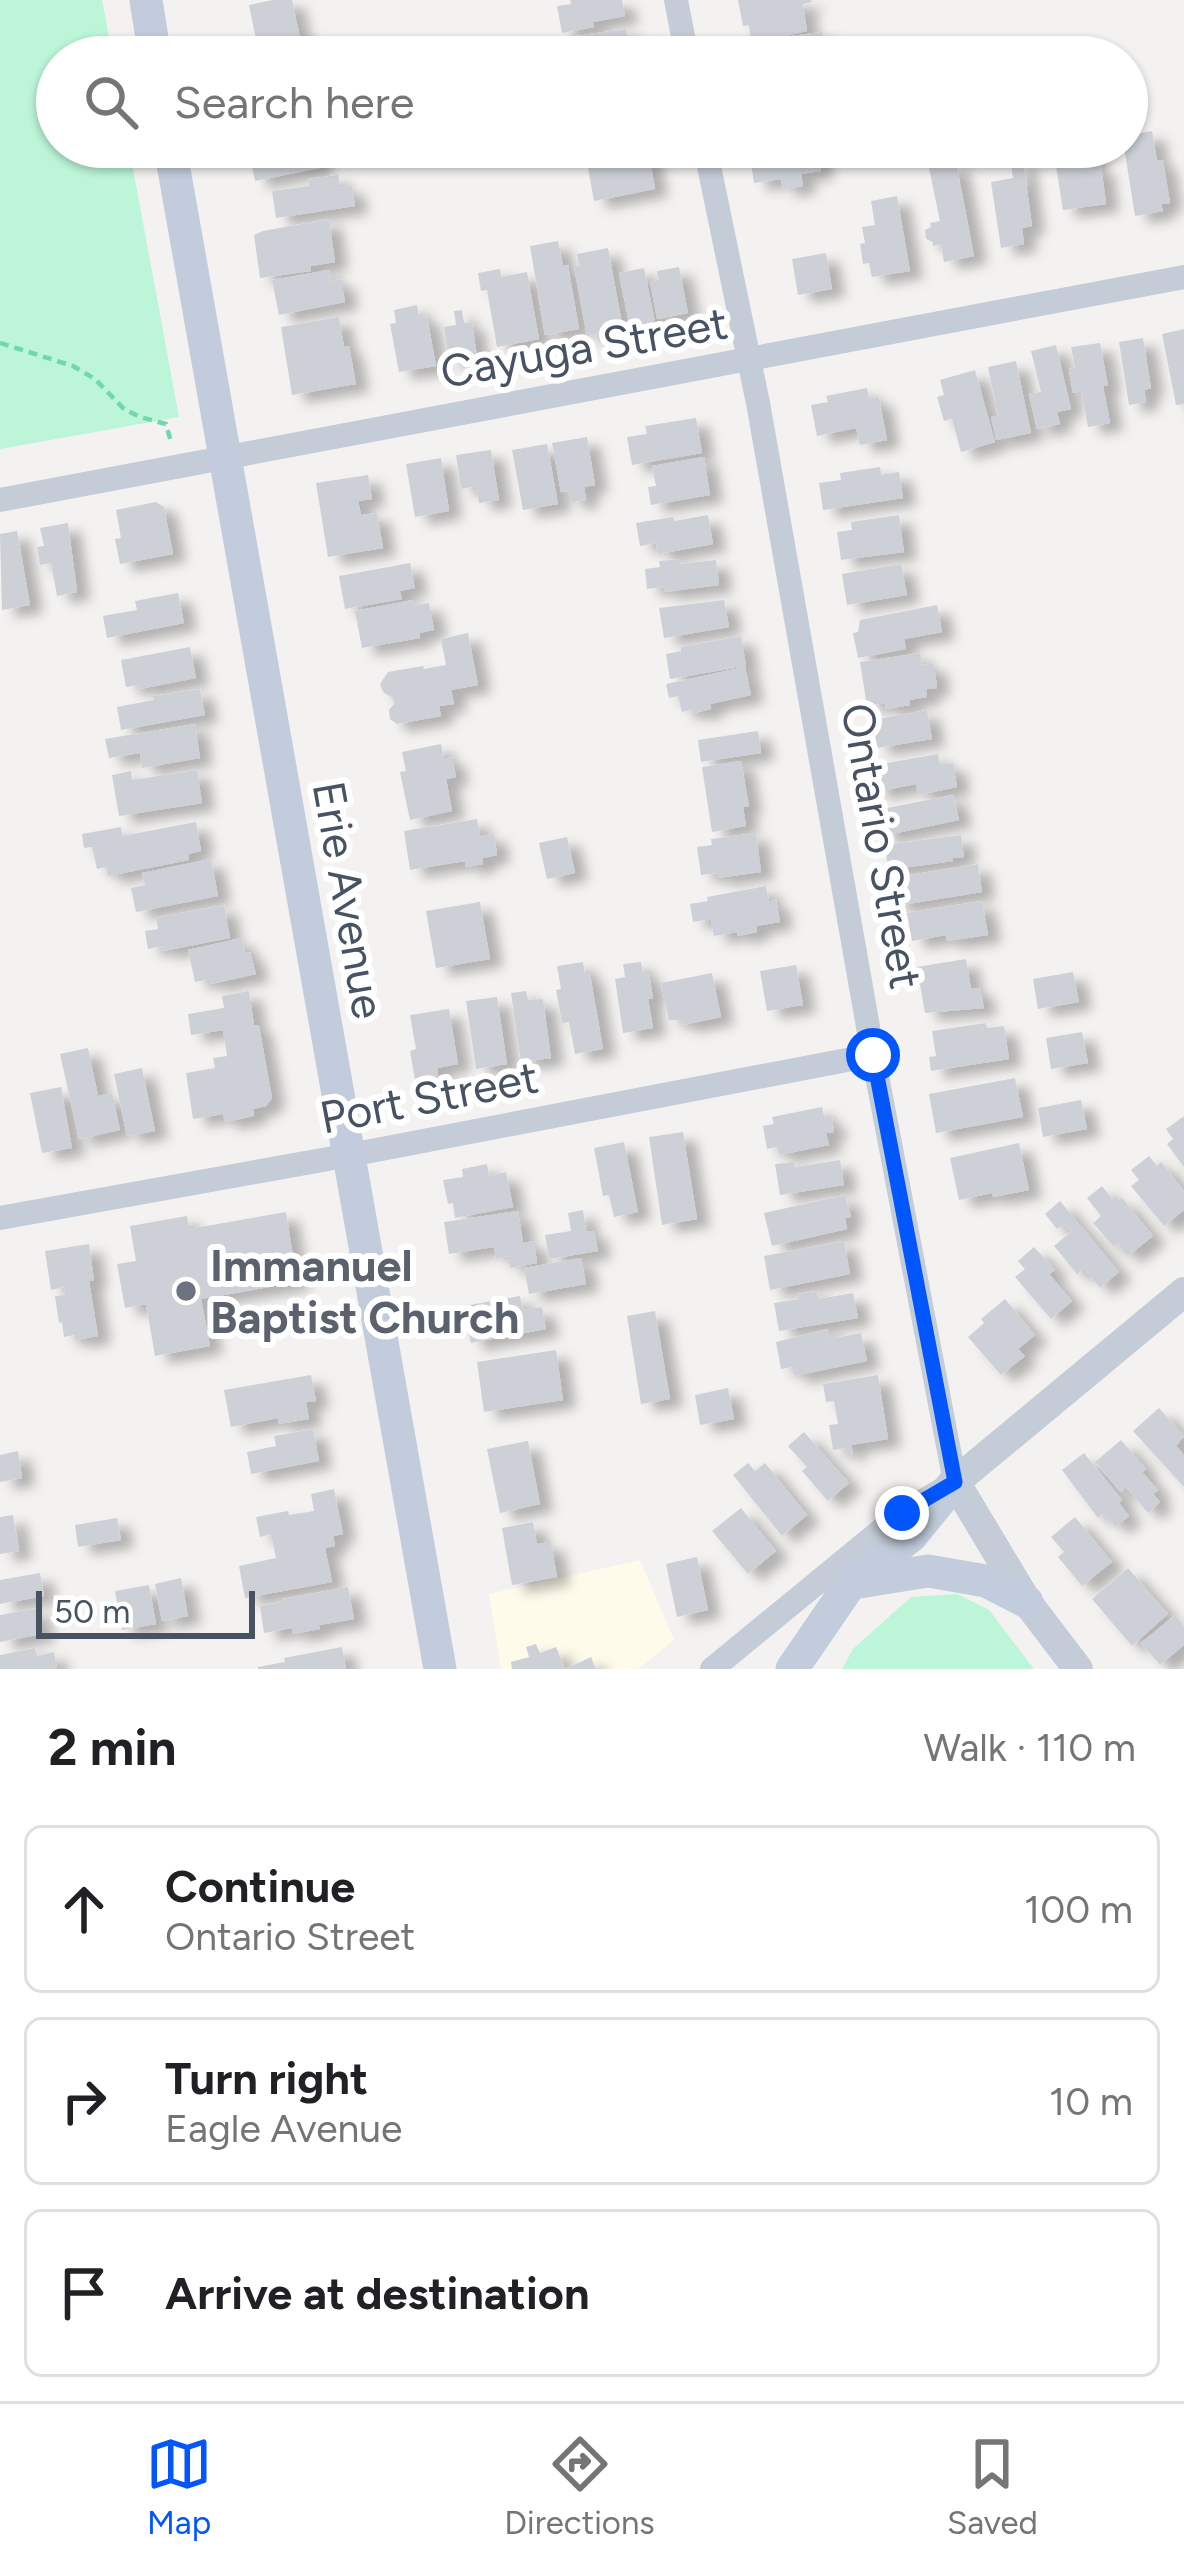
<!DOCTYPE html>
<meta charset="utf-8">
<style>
:root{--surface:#fff;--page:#f6f6f6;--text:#202124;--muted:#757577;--line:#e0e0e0;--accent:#0356fc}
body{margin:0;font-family:Figtree,sans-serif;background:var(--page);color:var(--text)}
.scale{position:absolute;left:36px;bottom:30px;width:219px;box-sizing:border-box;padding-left:12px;border:6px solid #475262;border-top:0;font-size:33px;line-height:42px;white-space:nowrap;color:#475262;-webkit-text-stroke:9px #fff;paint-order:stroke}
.stop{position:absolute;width:36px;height:36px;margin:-27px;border:9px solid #0356fc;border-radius:50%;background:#fff}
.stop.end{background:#0356fc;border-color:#fff;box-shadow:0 3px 12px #0008}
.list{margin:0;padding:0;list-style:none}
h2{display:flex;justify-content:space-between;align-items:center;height:156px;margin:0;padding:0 48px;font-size:51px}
h2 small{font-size:39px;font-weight:400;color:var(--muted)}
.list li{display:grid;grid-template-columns:78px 1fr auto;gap:36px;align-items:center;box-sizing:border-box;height:168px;margin:0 24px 24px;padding:0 24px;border:3px solid var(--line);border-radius:18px}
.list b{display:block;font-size:45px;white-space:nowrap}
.list p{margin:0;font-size:39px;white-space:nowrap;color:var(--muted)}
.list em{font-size:39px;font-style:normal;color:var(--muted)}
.icon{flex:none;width:66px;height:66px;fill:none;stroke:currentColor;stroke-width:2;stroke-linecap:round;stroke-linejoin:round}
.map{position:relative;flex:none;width:1184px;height:1669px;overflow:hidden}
.search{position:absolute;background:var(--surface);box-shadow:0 3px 9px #0004;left:36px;right:36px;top:36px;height:132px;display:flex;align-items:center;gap:30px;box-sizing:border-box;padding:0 42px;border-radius:66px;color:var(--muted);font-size:45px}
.sheet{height:732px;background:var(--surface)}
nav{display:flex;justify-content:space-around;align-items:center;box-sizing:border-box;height:168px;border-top:3px solid var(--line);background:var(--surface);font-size:33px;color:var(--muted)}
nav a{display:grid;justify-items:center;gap:6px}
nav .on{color:var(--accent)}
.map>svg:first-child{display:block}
</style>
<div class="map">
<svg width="1184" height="1669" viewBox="0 0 1184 1669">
<defs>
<filter id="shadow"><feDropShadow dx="13" dy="8" stdDeviation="6" flood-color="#0004"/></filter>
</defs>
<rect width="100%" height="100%" fill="#f4f2f1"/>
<!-- commercial -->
<polygon fill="#fefbeb" points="640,1560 674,1640 638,1669 501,1669 489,1594"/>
<!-- green -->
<g fill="#bcf5d8">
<polygon points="0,0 102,0 113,57 57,57 57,147 129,147 179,417 0,449"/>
<polygon points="957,1594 989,1610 1034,1669 842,1669 853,1649 911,1597"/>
</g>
<!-- building -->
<g fill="#cdd0d7" filter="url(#shadow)">
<polygon points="273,0 292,0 300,38 309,36 313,57 233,57 232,49 257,44 249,5"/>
<polygon points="570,0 622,0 625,16 593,22 594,27 562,33 557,6 571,4"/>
<polygon points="738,0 811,0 812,2 803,4 807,31 777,38 822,32 824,46 837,45 839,57 749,57 747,41 751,41 749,25 743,26"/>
<polygon points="626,29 631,56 565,57 562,38"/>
<polygon points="1152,131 1157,161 1163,160 1170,203 1161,204 1163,211 1135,216 1124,147 1127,147 1127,136"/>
<polygon points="248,147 318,147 320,168 255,181"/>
<polygon points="589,147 640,147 640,149 591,159"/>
<polygon points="769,147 817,147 821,171 801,174 803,186 783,189 781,179 754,183 749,150"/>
<polygon points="1053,147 1090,147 1093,166 1101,165 1106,204 1063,210"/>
<polygon points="648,150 655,189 594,201 587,162"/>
<polygon points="1023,160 1032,226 1022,228 1024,244 1001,248 991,182 1013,178 1011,162"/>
<polygon points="956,162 974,256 944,262 941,244 933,246 933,242 926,239 925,230 931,227 930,223 940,221 929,168"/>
<polygon points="338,175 340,188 352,187 355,206 276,218 272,191 309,186 308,179"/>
<polygon points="897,196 910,271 872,277 869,263 863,264 860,244 865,243 862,227 875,225 871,201"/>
<polygon points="329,219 335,262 311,266 311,271 260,278 254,235 263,231"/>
<polygon points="558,241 563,266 568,265 579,329 545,335 530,246"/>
<polygon points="608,248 623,329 587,336 574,266 579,266 577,254"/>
<polygon points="826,253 832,289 798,295 792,259"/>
<polygon points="679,267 688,313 657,319 650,282 658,280 657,271"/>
<polygon points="644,268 655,322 630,327 619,273"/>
<polygon points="500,269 501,277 527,272 539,339 497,347 487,290 481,291 478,273"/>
<polygon points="329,270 331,281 341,279 345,302 279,315 272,280"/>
<polygon points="417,305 419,318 427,316 436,366 399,372 390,324 396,323 394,310"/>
<polygon points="462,310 464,323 472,323 477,356 449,361 444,327 456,325 454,311"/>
<polygon points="339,317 344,347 349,346 356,384 292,395 281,327"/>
<polygon points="1184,329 1184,404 1176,405 1162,334"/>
<polygon points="1143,338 1151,388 1144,390 1146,402 1129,405 1119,342"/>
<polygon points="1100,343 1108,386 1103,386 1110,423 1088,427 1081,391 1073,393 1069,369 1075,368 1071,347"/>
<polygon points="1056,345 1071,409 1057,412 1060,424 1037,429 1029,394 1041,392 1031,351"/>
<polygon points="1016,361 1031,433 996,440 991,417 998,416 988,367"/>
<polygon points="975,370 995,442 961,452 952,419 944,421 937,397 944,395 940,380"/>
<polygon points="867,388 869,399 879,397 887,440 860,445 856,428 817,436 811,405 828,402 826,396"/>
<polygon points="696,418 702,453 632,465 627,437 647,434 645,426"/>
<polygon points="587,437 595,485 584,487 586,500 571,502 569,491 561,492 552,443"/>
<polygon points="547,444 558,504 523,510 512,450"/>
<polygon points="491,450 499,500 479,503 476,486 461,489 456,455"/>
<polygon points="704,457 710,495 651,505 648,487 656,486 652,466"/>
<polygon points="441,458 449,511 415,517 406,464"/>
<polygon points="880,467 881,475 899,472 903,498 823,510 819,483 841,480 840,473"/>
<polygon points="368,475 372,499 358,501 361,515 377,513 383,548 328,557 316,483"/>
<polygon points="156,502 164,507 173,554 120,564 115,539 121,538 116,510"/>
<polygon points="708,515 713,544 658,554 656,543 640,546 636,523 673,517 674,521"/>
<polygon points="899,515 904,552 841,560 837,532 852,530 851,522"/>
<polygon points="68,523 77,592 57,596 51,563 40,565 37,547 44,546 40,528"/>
<polygon points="17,531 30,605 2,610 0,534"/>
<polygon points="680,559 680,564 716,560 719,585 665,592 664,587 647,589 645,569 660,567 659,561"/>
<polygon points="410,563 415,588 400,591 402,599 345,609 339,576"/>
<polygon points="901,564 907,595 847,605 842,574"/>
<polygon points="178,593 184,623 107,638 103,616 137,610 135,601"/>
<polygon points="413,600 414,606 429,603 434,630 419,633 420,638 362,648 355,611"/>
<polygon points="724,600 729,627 664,638 659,608"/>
<polygon points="937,605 942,632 904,639 906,649 858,658 853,633 858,632 860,620"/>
<polygon points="468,633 478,685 451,690 454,704 439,706 441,716 397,724 390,719 389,710 394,704 393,698 383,692 380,684 388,672 423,666 424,669 446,665 441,639"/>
<polygon points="741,636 746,666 670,679 666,654 681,651 681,647"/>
<polygon points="190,647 196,678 140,689 139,685 126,687 121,660"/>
<polygon points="920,653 922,665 934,664 937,688 926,689 927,697 909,700 910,705 886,709 885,703 867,706 860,662"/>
<polygon points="745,667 751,695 710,704 711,709 694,713 693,709 682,712 678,696 669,698 666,684"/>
<polygon points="200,689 205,715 121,730 117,707 154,700 153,696"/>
<polygon points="927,710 932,739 877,748 872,720"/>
<polygon points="195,724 200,758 142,768 140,753 109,758 105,739"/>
<polygon points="758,731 761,753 701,762 698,740"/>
<polygon points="441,744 444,759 452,757 456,777 446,779 452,811 410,820 400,772 406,771 402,752"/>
<polygon points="938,754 940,765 953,763 957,787 918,795 916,784 875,792 870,766"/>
<polygon points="741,761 749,806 743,807 746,826 712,832 702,767"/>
<polygon points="197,770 202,803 119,816 112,775 131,771 132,780"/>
<polygon points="953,795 959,820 882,836 877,810"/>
<polygon points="477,819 480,836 494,834 497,855 483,858 483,864 466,867 465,861 410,870 404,831"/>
<polygon points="196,822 201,851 188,854 189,860 108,876 106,867 97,869 92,847 84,848 82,834 121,827 122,836"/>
<polygon points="756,833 761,872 717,878 717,873 701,875 697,847 712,845 711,839"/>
<polygon points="961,835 964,857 952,858 953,861 888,870 885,845"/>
<polygon points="567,837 575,873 547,879 539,843"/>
<polygon points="211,859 218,896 136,912 131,888 145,885 142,873"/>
<polygon points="978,864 982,892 895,906 891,878"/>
<polygon points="766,886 769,902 776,899 780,922 756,926 757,932 738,936 737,932 714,936 711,919 693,922 690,904 708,901 707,897"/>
<polygon points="982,901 988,935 947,941 946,935 912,941 907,913"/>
<polygon points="480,902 490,959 436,968 426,911"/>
<polygon points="224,905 230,938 163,951 162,946 148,949 145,931 158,929 156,918"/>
<polygon points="241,938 245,953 250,952 256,974 211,984 210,979 195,982 188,950"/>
<polygon points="966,959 971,989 980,988 984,1008 925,1013 917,967"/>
<polygon points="583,962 585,975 590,974 603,1049 575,1054 569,1022 562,1023 556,990 561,989 557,966"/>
<polygon points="641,962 643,975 649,974 653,998 648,999 653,1028 623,1033 615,979 625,977 623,964"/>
<polygon points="796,965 803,1005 767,1011 760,971"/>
<polygon points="1073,972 1079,1002 1038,1009 1033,979"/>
<polygon points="712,973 721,1017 683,1025 682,1020 669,1020 661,983"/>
<polygon points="249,991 254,1025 259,1026 272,1098 266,1106 253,1109 254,1116 225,1122 223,1114 193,1119 186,1073 215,1068 213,1058 227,1056 223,1030 191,1035 188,1014 224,1008 222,996"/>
<polygon points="526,991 528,1000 543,999 551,1058 521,1062 511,993"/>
<polygon points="497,997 507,1064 476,1069 466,1001"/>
<polygon points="449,1009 458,1064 437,1068 438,1077 415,1080 410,1051 416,1049 410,1015"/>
<polygon points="986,1023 987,1028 1004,1026 1009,1059 931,1071 929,1057 936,1056 932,1031"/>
<polygon points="1082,1032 1088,1063 1051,1069 1046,1038"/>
<polygon points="88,1048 98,1096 112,1093 120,1130 79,1139 60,1054"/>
<polygon points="142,1068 155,1131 127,1136 114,1074"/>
<polygon points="1015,1078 1023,1117 936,1133 929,1094"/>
<polygon points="61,1087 72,1148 42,1153 30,1093"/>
<polygon points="1081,1100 1087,1129 1043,1137 1038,1108"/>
<polygon points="822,1107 825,1120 832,1118 834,1132 826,1133 829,1145 779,1155 777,1147 767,1149 763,1126 774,1124 772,1117"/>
<polygon points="1184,1116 1184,1167 1167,1144 1173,1139 1166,1129"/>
<polygon points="683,1132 697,1219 662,1225 649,1137"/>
<polygon points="624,1142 638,1212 614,1217 609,1195 603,1196 594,1148"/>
<polygon points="1019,1143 1029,1190 993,1197 992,1193 959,1200 950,1158"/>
<polygon points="1149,1156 1157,1166 1161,1162 1184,1191 1184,1210 1164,1226 1131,1186 1139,1180 1131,1170"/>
<polygon points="840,1160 844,1185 780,1195 775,1164 794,1162 795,1167"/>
<polygon points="487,1164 489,1176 506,1172 513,1207 455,1218 453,1203 448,1204 443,1180 463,1177 462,1169"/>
<polygon points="1102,1186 1116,1203 1122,1198 1153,1236 1128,1256 1118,1244 1114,1247 1093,1223 1101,1216 1087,1198"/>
<polygon points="845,1195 851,1217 845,1218 847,1229 772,1246 764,1213"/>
<polygon points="1060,1201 1119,1272 1100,1288 1084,1269 1077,1274 1054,1246 1071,1232 1064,1224 1057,1229 1045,1214"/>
<polygon points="583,1210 586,1232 594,1231 598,1251 549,1259 545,1235 571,1231 568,1213"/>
<polygon points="518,1211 523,1243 534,1241 537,1263 510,1268 508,1256 496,1258 494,1247 449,1254 444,1222"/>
<polygon points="286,1212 297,1282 201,1299 210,1346 155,1356 146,1304 125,1308 117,1264 136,1261 130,1226 187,1216 189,1229"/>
<polygon points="844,1241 850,1274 770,1290 764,1256"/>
<polygon points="89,1244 94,1280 89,1281 98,1336 75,1340 74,1335 64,1337 62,1322 59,1323 55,1296 65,1295 64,1287 51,1290 45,1251"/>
<polygon points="1034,1247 1055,1270 1049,1274 1072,1301 1051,1319 1015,1277 1025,1269 1018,1261"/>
<polygon points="581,1258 586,1284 529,1294 524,1268"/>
<polygon points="817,1291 818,1299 853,1293 858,1318 779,1331 774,1303 799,1299 798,1294"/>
<polygon points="520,1296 523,1310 542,1307 546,1329 471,1343 467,1325 461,1326 458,1307"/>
<polygon points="1005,1299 1035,1335 1018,1349 1025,1356 1001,1375 968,1337 984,1323 981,1319"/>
<polygon points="655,1311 670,1399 641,1404 627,1316"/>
<polygon points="827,1329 829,1339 861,1333 867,1361 794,1376 793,1367 781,1369 776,1342"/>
<polygon points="556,1350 563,1400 484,1412 477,1362"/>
<polygon points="311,1375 316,1401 306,1402 309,1419 279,1424 278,1418 231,1427 224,1390"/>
<polygon points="878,1375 888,1439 851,1445 853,1454 847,1455 846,1448 833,1450 829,1425 838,1424 834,1401 826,1402 823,1384"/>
<polygon points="728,1388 734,1419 700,1425 695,1395"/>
<polygon points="1159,1408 1184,1436 1176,1446 1184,1455 1184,1487 1133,1431"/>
<polygon points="313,1429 319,1461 251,1474 247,1452 276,1446 274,1436"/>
<polygon points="804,1432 849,1483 828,1501 802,1471 807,1467 788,1446"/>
<polygon points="1121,1440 1146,1469 1142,1472 1158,1490 1153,1494 1160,1502 1148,1513 1126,1487 1121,1492 1095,1462"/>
<polygon points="528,1441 540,1504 500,1513 487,1449"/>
<polygon points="18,1451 22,1478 0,1482 0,1455"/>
<polygon points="1084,1453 1122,1500 1119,1503 1129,1516 1115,1527 1104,1513 1098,1518 1062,1470"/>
<polygon points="748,1463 755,1471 765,1463 807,1515 782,1536 733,1475"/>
<polygon points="334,1489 343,1534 333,1536 335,1546 325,1548 332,1582 245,1598 239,1566 276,1558 271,1534 260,1537 256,1517 288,1511 289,1515 314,1511 311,1494"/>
<polygon points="741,1508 776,1551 748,1574 712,1531"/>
<polygon points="13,1515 19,1551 0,1554 0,1517"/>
<polygon points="1075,1517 1112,1562 1082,1586 1058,1557 1064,1552 1051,1537"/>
<polygon points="117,1518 121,1540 78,1547 75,1525"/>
<polygon points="533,1522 537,1544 551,1542 557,1577 512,1585 502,1528"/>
<polygon points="697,1557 708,1610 677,1617 666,1564"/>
<polygon points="1128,1568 1168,1614 1132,1646 1092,1599"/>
<polygon points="40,1573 44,1596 0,1604 0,1580"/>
<polygon points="181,1578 188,1616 162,1621 155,1584"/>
<polygon points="149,1585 156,1624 122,1630 115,1591"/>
<polygon points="348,1587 354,1619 319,1625 320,1629 293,1634 292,1628 264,1633 260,1606 282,1602 282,1599"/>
<polygon points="37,1608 42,1634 0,1642 0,1615"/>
<polygon points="1175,1615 1184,1626 1184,1645 1160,1665 1141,1643"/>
<polygon points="536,1644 540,1653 556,1647 565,1669 591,1657 596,1669 512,1669 511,1662 529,1657 526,1647"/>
<polygon points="342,1647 346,1669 258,1669 258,1667 285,1662 284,1658"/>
<polygon points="35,1648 37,1656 54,1652 57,1669 0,1669 0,1655"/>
</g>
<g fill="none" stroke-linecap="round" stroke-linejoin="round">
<!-- path -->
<polyline stroke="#6fd8af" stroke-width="4.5" stroke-dasharray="9 6" stroke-linecap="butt" points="0,343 73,366 95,379 124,409 140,417 166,424 171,442"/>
<!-- minor -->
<g stroke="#c4ccd7" stroke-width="24">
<polyline points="676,0 687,57"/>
<polyline points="705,147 758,403 873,1055 955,1482 902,1513 712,1669"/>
<polyline points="0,500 1184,277"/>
<polyline points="0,1218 350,1155 873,1055"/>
</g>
<!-- tertiary -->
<polyline stroke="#c4ccd7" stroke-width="30" points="1078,1669 1027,1602 955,1482 1184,1292"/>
<!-- secondary -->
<g stroke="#c2ccdc" stroke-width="33">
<polyline points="146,0 155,57"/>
<polyline points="170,147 440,1669"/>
<polyline points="853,1583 928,1571 986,1581 1027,1602"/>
<polyline points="792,1669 851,1583 911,1536 955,1482"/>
</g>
</g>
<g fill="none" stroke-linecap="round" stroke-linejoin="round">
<!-- route -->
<polyline stroke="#0356fc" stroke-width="15" points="873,1055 955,1482 902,1513"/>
</g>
<!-- markers -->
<circle fill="#6b7280" stroke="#fff" stroke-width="4.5" cx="186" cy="1291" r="12"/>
<g text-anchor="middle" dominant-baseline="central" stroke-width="12" stroke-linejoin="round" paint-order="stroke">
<!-- street labels -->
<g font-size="45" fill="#475262" stroke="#fff">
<text transform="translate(584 347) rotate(-10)">Cayuga Street</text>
<text transform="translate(882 846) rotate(80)">Ontario Street</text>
<text transform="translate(349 900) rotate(80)">Erie Avenue</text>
<text transform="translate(429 1097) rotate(-11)">Port Street</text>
</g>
<!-- worship labels -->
<g font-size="45" font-weight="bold" fill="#5b616d" stroke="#fff" text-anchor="start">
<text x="210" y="1265">Immanuel<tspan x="210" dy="52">Baptist Church</tspan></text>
</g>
</g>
</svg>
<div class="scale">50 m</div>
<div class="stop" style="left:873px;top:1055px"></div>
<div class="stop end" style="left:902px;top:1513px"></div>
<div class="search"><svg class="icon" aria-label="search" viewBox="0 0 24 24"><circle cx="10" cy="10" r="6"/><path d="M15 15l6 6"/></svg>Search here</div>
</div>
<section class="sheet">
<h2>2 min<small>Walk · 110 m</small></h2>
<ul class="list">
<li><svg class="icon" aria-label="ahead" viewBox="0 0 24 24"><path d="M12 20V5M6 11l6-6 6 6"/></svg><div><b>Continue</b><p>Ontario Street</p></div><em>100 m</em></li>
<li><svg class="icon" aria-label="right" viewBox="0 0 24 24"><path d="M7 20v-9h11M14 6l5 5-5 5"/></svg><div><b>Turn right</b><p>Eagle Avenue</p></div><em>10 m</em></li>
<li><svg class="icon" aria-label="arrive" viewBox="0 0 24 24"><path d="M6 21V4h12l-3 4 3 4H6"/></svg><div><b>Arrive at destination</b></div></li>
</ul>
</section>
<nav>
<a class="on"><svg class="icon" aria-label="map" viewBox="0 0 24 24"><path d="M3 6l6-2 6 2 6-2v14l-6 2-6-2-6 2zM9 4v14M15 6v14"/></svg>Map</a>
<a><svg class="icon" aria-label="directions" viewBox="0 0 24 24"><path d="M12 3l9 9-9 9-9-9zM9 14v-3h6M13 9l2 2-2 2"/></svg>Directions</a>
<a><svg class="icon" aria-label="saved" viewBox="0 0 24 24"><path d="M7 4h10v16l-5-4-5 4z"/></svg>Saved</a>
</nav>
